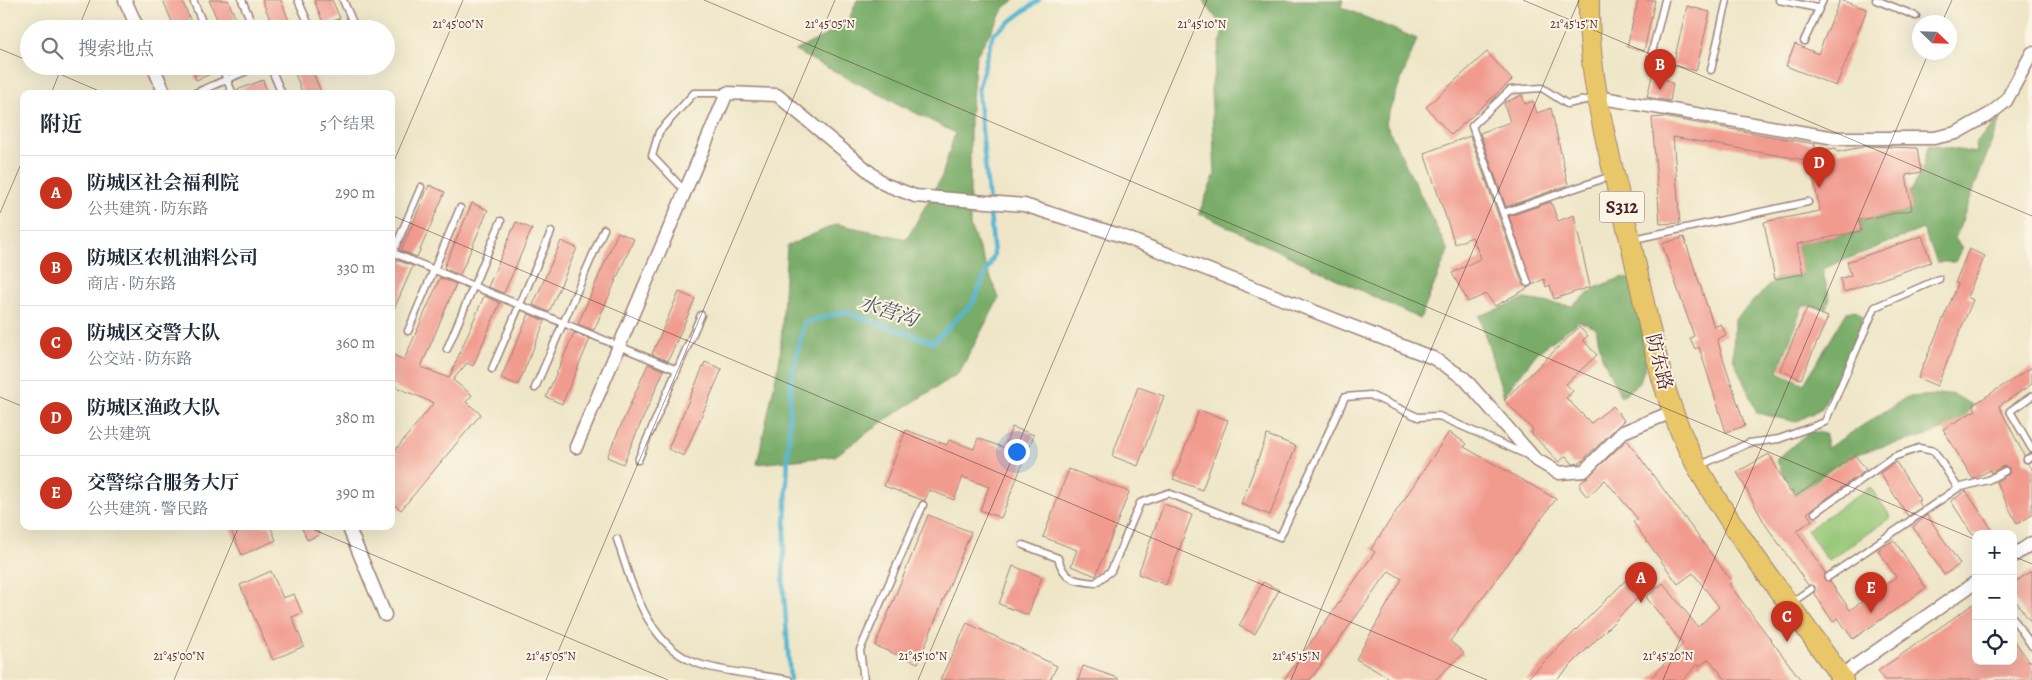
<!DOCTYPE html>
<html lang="zh">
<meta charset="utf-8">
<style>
:root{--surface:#fff;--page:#f2f2f3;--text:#1f2937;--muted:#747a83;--line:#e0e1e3;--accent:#c8321e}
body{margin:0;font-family:Alegreya,"Noto Serif SC",serif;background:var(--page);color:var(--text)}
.controls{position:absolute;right:15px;bottom:15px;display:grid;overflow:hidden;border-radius:10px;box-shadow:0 5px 20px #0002}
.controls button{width:45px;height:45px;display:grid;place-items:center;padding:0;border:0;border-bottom:1px solid var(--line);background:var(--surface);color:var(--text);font:25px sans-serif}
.compass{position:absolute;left:1912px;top:15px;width:45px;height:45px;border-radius:50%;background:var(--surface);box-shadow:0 5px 20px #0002;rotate:113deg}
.you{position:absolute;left:1016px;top:451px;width:18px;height:18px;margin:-12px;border:4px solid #fff;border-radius:50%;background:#1a73e8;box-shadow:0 0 0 8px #1a73e833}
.badge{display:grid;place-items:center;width:32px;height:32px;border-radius:50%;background:var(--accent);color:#fff;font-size:16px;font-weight:700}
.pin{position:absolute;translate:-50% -41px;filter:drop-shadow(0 1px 2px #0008)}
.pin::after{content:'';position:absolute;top:26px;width:18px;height:15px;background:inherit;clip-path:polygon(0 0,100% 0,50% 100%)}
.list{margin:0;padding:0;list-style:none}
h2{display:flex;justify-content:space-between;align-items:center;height:65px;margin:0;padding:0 20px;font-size:21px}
h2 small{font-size:16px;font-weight:400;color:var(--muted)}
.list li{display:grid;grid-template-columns:32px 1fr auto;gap:15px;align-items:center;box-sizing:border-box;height:75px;padding:0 20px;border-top:1px solid var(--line)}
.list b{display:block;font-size:19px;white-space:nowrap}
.list p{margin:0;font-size:16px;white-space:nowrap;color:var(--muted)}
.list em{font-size:16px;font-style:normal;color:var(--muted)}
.icon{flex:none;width:28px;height:28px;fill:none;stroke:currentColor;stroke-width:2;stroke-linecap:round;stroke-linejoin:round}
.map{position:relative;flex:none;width:2032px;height:680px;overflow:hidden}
.search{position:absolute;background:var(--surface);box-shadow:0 5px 20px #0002;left:20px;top:20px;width:375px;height:55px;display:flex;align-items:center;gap:12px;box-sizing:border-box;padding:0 18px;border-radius:28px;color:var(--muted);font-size:19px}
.panel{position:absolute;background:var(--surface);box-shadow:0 5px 20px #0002;left:20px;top:90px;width:375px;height:440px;border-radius:10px}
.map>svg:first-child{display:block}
</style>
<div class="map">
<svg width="2032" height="680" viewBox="0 0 2032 680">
<rect width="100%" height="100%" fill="#fcf5e5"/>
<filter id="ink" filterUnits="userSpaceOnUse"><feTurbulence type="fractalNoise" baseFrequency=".02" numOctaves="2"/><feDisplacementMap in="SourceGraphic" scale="10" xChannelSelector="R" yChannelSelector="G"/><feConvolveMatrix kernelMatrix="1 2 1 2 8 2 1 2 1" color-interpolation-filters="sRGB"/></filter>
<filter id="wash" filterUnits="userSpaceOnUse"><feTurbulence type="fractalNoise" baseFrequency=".0096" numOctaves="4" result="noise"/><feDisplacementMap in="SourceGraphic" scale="20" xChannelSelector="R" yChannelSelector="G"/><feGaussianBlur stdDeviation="1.12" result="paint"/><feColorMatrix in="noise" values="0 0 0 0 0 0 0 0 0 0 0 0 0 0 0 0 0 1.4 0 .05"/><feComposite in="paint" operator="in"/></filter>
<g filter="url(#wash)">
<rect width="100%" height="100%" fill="#eee6c7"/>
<!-- green -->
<polygon fill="#96c777" stroke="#707351" points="1870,487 1891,517 1828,561 1807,530"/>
<!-- forest -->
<g fill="#78ac68" stroke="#61664a">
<polygon points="857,0 1015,0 1005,7 976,56 970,119 970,226 999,298 959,373 885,420 835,456 757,464 780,358 787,246 837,224 907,239 942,176 955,133 795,51 847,24"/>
<polygon points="1203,0 1343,0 1341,7 1417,39 1385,122 1448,251 1420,319 1199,213 1215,174 1211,89 1223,28"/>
<polygon points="2001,117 1955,239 1962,247 1955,262 1937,262 1923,229 1822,269 1830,299 1826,308 1803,305 1778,372 1804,384 1847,312 1855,310 1862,316 1860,327 1822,408 1796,422 1757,413 1733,358 1734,320 1775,279 1803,274 1797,244 1861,231 1859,220 1912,210 1909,193 1921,172 1929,145 1976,153 1975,143"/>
<polygon points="1623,277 1634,281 1649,354 1640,382 1621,397 1602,357 1596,328 1579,321 1537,353 1504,396 1479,316 1524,299 1572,306 1597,287"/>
<path d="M1952,394L1973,405C1957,438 1887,441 1856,455C1836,463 1814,483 1796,496L1776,460L1810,431L1826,434V449L1907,397Z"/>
</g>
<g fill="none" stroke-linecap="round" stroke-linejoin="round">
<!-- stream -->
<polyline stroke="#54b5d2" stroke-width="4.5" points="790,680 783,579 791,381 804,323 844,312 933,342 973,303 994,255 978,90 993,34 1039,0"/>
</g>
<g id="blocks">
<!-- building -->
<g fill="#f19b8f">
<polygon points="163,0 182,0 194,29 175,29"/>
<polygon points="209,0 228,0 240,29 221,29"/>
<polygon points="262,0 281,0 292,29 274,29"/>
<polygon points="314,0 332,0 340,18 324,25"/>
<polygon points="1638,0 1655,0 1644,51 1627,47"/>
<polygon points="1840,0 1867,9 1836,86 1786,66 1795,44 1818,54"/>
<polygon points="1687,6 1710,12 1696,71 1673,65"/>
<polygon points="1487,52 1512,80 1451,135 1426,107"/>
<polygon points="191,66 216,66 218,71 196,80"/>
<polygon points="292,66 310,66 322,94 303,94"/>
<polygon points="1653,72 1673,84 1670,101 1647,97"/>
<polygon points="263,80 268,94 238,94 237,90"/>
<polygon points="1522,95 1525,104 1533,101 1537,113 1551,108 1568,185 1506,207 1480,133 1510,122 1504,103"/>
<polygon points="1663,117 1815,144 1814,151 1836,148 1837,152 1867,146 1917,148 1921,172 1906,175 1912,210 1859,220 1861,231 1797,244 1803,274 1775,279 1764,222 1820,211 1810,161 1673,137 1680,223 1660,224 1652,118"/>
<polygon points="1470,136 1523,285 1528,288 1495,306 1486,294 1468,302 1452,273 1481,258 1472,237 1455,244 1424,153"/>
<polygon points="429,185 445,192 417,257 401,251"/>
<polygon points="1551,202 1558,221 1574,215 1590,287 1554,299 1550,285 1546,287 1544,279 1532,285 1509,216"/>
<polygon points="472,203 488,210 460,275 444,268"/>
<polygon points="516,222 532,229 504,293 488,287"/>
<polygon points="618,232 634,239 594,330 578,324"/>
<polygon points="1922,236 1931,262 1844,292 1840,279 1851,275 1847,262"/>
<polygon points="1684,237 1714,327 1721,324 1726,335 1717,339 1745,426 1726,432 1699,347 1695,349 1690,338 1694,336 1662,244"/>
<polygon points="561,241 577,248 549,312 533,305"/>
<polygon points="1969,249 1985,256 1967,297 1973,300 1937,386 1918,378 1958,284 1955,283"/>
<polygon points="397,260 413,266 391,316 391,273"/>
<polygon points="440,278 456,284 421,367 449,378 484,296 500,303 473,366 467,363 453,380 472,395 466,402 481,414 401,510 391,502 391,455 434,403 391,385 391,354 404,360"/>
<polygon points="679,292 695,299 668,361 652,354"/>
<polygon points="1807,308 1828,317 1801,379 1780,370"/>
<polygon points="529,314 545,321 518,385 501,378"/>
<polygon points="1579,327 1588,336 1583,340 1597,355 1566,384 1573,391 1566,398 1591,423 1613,406 1624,420 1580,463 1573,464 1566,456 1559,462 1531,433 1533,430 1504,400"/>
<polygon points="574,333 590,339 562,404 546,397"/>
<polygon points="705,362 722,369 684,456 668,449"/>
<polygon points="648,364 664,370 623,464 607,457"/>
<polygon points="2032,367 2032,384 1999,406 2024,455 2023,461 2029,464 2032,469 2032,515 2017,524 1996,482 2009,474 2009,468 2003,466 1991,473 1990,470 1973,479 1943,429 1976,410 1973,405"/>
<polygon points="1138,387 1164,396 1138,466 1112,456"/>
<polygon points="1199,410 1228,420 1202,490 1173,479"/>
<polygon points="1012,427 1034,435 1001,518 980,510 989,487 963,477 954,500 929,490 925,500 922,500 884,486 906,430 947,445 949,440 974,449 978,438 1004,448"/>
<polygon points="1449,432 1467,444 1464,447 1556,499 1450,641 1464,653 1435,680 1392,680 1356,659 1402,579 1389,571 1310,680 1284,680 1375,552 1371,549"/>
<polygon points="1267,435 1296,446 1270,515 1241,504"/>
<polygon points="1627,440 1732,582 1729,584 1801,680 1726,680 1709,659 1699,666 1698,664 1683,680 1649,680 1683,644 1646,597 1663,583 1698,627 1719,607 1693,573 1678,584 1633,522 1638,519 1605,480 1587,497 1580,488 1580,484"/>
<polygon points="1769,454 1790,492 1792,491 1796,496 1855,455 1866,470 1807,513 1812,520 1797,531 1825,573 1824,579 1830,581 1850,610 1896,577 1878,550 1894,540 1926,588 1853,639 1838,618 1833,622 1814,593 1815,587 1808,585 1765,524 1737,472"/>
<polygon points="1896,462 1920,500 1918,501 1922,507 1908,516 1880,473"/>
<polygon points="1069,469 1129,492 1096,576 1071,566 1077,550 1043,537"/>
<polygon points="1966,491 1995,534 1972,534 1951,501"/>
<polygon points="1164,504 1192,515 1166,585 1138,574"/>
<polygon points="928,515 971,532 918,663 875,646"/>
<polygon points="1927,515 1960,564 1944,575 1913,527"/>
<polygon points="229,526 270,526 276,540 242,555"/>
<polygon points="301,526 316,526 319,535 307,540"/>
<polygon points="1013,566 1042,577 1028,615 999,604"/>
<polygon points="2032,570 2032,624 2013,597 2013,584"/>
<polygon points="271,571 283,598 294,594 302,613 292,617 304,646 273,660 240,585"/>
<polygon points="1632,574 1647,589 1556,680 1526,680"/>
<polygon points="1263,582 1279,590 1255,634 1239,626"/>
<polygon points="1976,602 1976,661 2013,661 2013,639 2029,661 2032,661 2032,680 1884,680 1878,671"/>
<polygon points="967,623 1057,666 1050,680 940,680"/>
<polygon points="1083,666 1118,678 1118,680 1078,680"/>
</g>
</g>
</g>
<g filter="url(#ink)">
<use href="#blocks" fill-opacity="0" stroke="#9c8279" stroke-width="1"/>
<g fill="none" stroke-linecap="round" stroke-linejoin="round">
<defs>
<g id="service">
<polyline points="193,0 205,29"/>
<polyline points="242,0 254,29"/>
<polyline points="298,0 311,29"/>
<polyline points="343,0 354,25 346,29"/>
<polyline points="1779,0 1817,8"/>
<polyline points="1876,0 1916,16"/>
<polyline points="1804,41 1823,0"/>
<polyline points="1651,56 1665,0"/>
<polyline points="221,66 233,94"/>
<polyline points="270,66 282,94"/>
<polyline points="1711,70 1727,0"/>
<polyline points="193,94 258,66"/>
<polyline points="685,191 652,156 659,132 694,93 727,93"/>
<polyline points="1503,213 1611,176"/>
<polyline points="1634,239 1808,202"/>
<polyline points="391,252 677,370"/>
<polyline points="392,255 421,187"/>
<polyline points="1528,283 1472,126 1510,90 1542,88 1567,104 1595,98"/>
<polyline points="408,331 460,208"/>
<polyline points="447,349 501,221"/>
<polyline points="492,369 551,232"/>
<polyline points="535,388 604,229"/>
<polyline points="2032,396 2010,411 2032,449"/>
<polyline points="2027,459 2032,457"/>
<polyline points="638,460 701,315"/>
<polyline points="1701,465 1749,443 1779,439 1825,422 1875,307 1939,279"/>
<polyline points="1815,513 1893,457 1919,448 1934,451 1958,488"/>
<path d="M617,539C632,585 648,649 702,665C730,673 761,675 789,680"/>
<path d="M1023,545L1058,558C1064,580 1075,581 1095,583L1111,571L1140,503L1168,493L1280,537L1345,397L1370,395L1418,417L1439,416L1527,455"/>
<polyline points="1828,577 1958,488 1988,480 2005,471"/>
<polyline points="1791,603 1811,589"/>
<polyline points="2013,618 2032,646"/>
<polyline points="864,680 860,650 923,505"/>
</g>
<g id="minor">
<polyline points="125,0 138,29"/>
<polyline points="153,66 165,94"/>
<polyline points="1597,97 1835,138 1934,138 1956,133 1990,114 2006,101 2032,53"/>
<polyline points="576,447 727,93 777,95 884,184 915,196 1024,205 1119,235 1433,358 1464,378 1535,459 1559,473 1584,471 1623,432 1672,412"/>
<polyline points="348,526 385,615"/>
<polyline points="2013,556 2032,543"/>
<polyline points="1836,679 1976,582"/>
</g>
<path id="primary" d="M1589,0C1587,84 1613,167 1632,248C1649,323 1661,401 1698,468C1740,543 1795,610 1843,680"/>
</defs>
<!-- service casing -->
<use href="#service" stroke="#9c8279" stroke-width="9"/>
<!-- minor casing -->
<use href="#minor" stroke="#9c8279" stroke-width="15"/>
<!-- primary casing -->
<use href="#primary" stroke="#9c8279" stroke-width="22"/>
<!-- service -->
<use href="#service" stroke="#fff" stroke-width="6"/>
<!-- minor -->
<use href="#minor" stroke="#fff" stroke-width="12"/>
<!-- primary -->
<use href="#primary" stroke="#e9c769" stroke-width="20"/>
</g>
</g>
<!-- ticks -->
<path fill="none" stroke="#4a1f2b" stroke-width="1" stroke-opacity="0.45" d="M704,0L1976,540M1523,0L2032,216M1942,22L1952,0M78,29L90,0M0,49L29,61M41,66L106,94M51,94L62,66M391,168L463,0M0,213L24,157M391,215L1487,680M0,397L24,407M305,526L668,680M2013,556L2032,564M174,680L239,526M546,680L835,0M918,680L1207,0M1291,680L1579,0M1663,680L1929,52"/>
<g text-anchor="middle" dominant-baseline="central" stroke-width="4" stroke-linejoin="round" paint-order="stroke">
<!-- shield labels -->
<rect fill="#fcf5e5" stroke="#7f5f63" stroke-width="1" x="1599.5" y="191.5" width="45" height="31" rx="4"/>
<g font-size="18" font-weight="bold" fill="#4a1f2b">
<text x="1622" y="207">S312</text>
</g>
<!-- street labels -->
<g font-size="19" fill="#4a1f2b" stroke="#fcf5e5">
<text transform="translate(1659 362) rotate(76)">防东路</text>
</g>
<!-- water labels -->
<g font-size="20" font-style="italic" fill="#4e5465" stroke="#fcf5e5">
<text transform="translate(888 311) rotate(18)">水营沟</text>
</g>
</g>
<g font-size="12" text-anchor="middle" fill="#4a1f2b" stroke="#fcf5e5" stroke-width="4" stroke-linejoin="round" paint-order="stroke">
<text x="458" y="28">21°45'00"N</text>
<text x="830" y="28">21°45'05"N</text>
<text x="1202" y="28">21°45'10"N</text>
<text x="1574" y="28">21°45'15"N</text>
<text x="179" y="660">21°45'00"N</text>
<text x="551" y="660">21°45'05"N</text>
<text x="923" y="660">21°45'10"N</text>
<text x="1296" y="660">21°45'15"N</text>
<text x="1668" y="660">21°45'20"N</text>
</g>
</svg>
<div class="controls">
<button>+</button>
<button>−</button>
<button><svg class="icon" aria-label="locate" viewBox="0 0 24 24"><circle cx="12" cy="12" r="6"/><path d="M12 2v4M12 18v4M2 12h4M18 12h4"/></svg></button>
</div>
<svg class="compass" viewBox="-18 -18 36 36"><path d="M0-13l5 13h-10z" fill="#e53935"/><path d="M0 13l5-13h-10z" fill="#747a83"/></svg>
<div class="you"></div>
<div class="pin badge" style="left:1641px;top:603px">A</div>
<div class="pin badge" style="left:1660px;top:90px">B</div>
<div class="pin badge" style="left:1787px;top:642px">C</div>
<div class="pin badge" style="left:1819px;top:188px">D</div>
<div class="pin badge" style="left:1871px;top:613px">E</div>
<div class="search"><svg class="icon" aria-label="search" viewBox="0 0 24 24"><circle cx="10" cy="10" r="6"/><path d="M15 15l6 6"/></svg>搜索地点</div>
<section class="panel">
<h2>附近<small>5个结果</small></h2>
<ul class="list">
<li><span class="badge">A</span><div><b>防城区社会福利院</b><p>公共建筑 · 防东路</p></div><em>290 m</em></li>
<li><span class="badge">B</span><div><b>防城区农机油料公司</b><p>商店 · 防东路</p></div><em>330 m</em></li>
<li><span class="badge">C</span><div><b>防城区交警大队</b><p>公交站 · 防东路</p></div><em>360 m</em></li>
<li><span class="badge">D</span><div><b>防城区渔政大队</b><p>公共建筑</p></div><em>380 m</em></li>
<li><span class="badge">E</span><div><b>交警综合服务大厅</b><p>公共建筑 · 警民路</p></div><em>390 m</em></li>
</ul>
</section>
</div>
